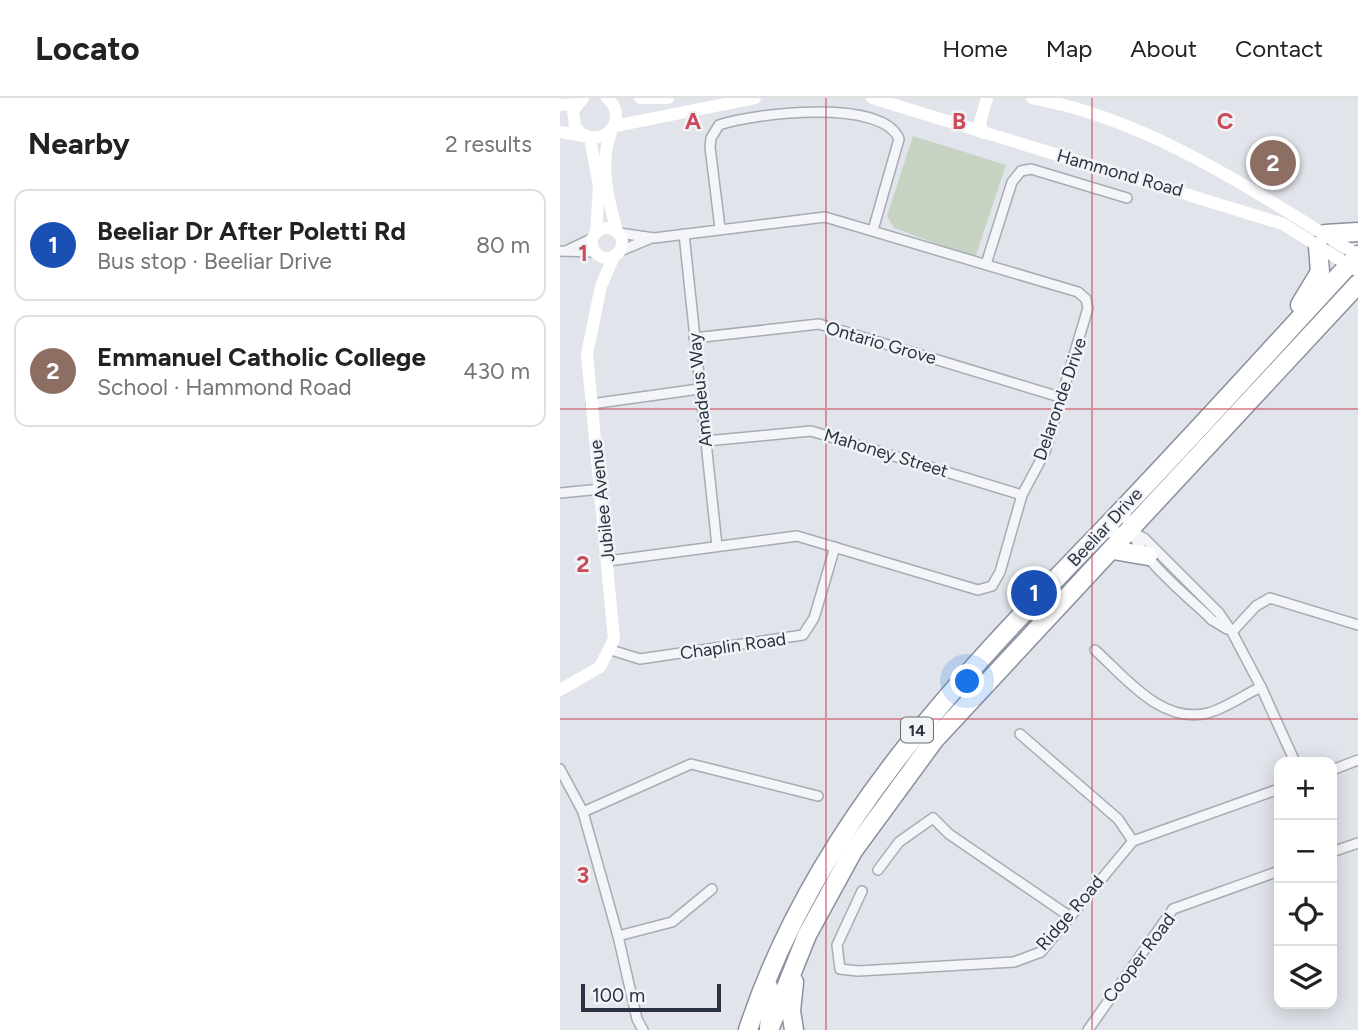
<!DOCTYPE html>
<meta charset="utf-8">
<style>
:root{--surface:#fff;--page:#f6f6f6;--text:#222;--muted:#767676;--line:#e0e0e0;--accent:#ca4a5a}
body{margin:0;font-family:Figtree,sans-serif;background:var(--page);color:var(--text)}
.controls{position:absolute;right:21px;bottom:21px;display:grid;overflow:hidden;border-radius:14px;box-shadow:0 4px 18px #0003}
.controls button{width:63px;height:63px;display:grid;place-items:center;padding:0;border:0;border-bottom:2px solid var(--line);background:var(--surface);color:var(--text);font:35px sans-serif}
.scale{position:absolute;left:21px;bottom:18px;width:140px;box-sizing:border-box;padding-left:7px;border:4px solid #2a3241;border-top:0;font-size:19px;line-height:24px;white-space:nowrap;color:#2a3241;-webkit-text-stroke:5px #f1f3f7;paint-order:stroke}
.you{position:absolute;left:408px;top:584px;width:24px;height:24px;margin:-18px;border:5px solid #fff;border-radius:50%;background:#1a73e8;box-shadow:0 0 0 10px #1a73e833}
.badge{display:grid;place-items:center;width:46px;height:46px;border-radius:50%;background:var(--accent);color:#fff;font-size:23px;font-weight:700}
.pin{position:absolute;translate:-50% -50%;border:4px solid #fff;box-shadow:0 2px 7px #0006}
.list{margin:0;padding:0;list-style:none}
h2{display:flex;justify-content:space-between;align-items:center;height:91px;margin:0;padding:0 28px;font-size:30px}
h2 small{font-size:23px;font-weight:400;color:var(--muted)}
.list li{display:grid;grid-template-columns:46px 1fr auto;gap:21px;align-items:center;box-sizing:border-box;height:112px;margin:0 14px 14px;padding:0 14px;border:2px solid var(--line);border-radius:14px}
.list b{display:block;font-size:26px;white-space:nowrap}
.list p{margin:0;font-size:23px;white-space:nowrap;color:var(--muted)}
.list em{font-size:23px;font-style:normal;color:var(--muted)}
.icon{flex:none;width:38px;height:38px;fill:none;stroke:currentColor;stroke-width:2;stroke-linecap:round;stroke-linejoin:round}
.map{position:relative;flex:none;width:798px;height:932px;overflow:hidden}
header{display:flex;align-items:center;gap:42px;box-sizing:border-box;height:98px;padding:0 35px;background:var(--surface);border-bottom:2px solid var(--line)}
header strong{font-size:33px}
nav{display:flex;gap:38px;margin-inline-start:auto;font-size:24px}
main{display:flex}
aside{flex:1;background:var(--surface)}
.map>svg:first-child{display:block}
</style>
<header>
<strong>Locato</strong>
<nav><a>Home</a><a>Map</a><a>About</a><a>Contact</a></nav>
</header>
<main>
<aside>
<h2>Nearby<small>2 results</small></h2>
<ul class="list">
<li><span class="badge" style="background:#1a4fb4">1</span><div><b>Beeliar Dr After Poletti Rd</b><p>Bus stop · Beeliar Drive</p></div><em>80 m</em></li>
<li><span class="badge" style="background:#8d6e63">2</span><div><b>Emmanuel Catholic College</b><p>School · Hammond Road</p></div><em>430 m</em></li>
</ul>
</aside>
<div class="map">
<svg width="798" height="932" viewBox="0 0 798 932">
<rect width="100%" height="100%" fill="#e1e4ea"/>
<!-- green -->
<polygon fill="#c6d3c3" points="353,38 446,67 415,160 334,130 327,118"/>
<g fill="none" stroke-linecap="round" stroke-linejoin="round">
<defs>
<g id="street">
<path d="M160,130L150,49L151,40L159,27C194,15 322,0 339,41L313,132"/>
<polyline points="124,136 157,448"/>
<polyline points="8,152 33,140"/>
<polyline points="0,153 35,154"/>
<polyline points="60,153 89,141"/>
<polyline points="426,166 452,84 461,73 471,71 567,100"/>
<polyline points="134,240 259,226 503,300"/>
<polyline points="31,306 139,291"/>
<polyline points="146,343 251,333 462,397"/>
<polyline points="0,395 41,391"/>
<path d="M565,409C566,452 623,493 652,522L667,531"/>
<polyline points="544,435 570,433 584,440 659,515 672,534 701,589 735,664"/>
<polyline points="48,463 237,438 418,492 432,488 440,474 462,397 485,354 528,210 526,201 518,194 265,119 94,140 59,135"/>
<polyline points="672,534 696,508 710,500 798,527"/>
<polyline points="51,552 80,561 243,537 254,520 275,449"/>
<path d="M535,552C565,579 602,627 648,615C666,610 684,597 701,589"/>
<polyline points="460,636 558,721 573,743"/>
<polyline points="0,671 23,714 58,838 77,921 83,932"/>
<polyline points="772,672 798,662"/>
<polyline points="23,714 131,666 258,698"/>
<polyline points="772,754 798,745"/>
<polyline points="318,772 339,744 373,720 389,736 509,818"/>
<polyline points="302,793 277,847 280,871 298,873 454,864 481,854 573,743 719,691"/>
<polyline points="58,838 112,824 152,791"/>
<polyline points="528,932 613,811 719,773"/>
</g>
<g id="highway">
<polyline points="765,136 798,134"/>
<polyline points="740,207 760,174 758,148"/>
<polyline points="553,452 588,458"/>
<polyline points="234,884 231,913 234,932"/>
<path d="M188,932C254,731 395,585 539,436C627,345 712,250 798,157"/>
<polyline points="209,932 247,837 293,753 375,641 798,186"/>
</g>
</defs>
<!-- street casing -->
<use href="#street" stroke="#a6abb4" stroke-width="12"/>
<!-- highway casing -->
<use href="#highway" stroke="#8991a0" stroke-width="21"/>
<!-- street -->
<use href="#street" stroke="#f4f5f8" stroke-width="9"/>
<!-- secondary -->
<g stroke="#fff" stroke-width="12">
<path d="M23,0L13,13L15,29C37,57 73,23 47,0"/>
<polyline points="80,0 108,0"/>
<polyline points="312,0 723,126 798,173"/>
<path d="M472,0C593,22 694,94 798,157"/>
<polyline points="0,7 17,6"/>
<polyline points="55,28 195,0"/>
<polyline points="0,34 23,38"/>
<path d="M51,34C39,65 48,102 57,133"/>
<polyline points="423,35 420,24 427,0"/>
<polyline points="30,40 39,88 36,135"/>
<circle cx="47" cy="145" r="15"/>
<polyline points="0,592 40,569 54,541 27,256 41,188 54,158"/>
<polyline points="206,929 211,888"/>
</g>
<!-- highway -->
<use href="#highway" stroke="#fff" stroke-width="18"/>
</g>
<!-- grid -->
<path fill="none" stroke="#ca4a5a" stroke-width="2" stroke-opacity="0.55" d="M266,0V932M532,0V932M0,311H798M0,621H798"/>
<g text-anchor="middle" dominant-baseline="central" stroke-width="5" stroke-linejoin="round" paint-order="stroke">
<!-- shield labels -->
<rect fill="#f1f3f7" stroke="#666c78" stroke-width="2" x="341" y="619.5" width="32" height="25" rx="5"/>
<g font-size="16" font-weight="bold" fill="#2a3241">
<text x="357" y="632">14</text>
</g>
<!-- street labels -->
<g font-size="18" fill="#2a3241" stroke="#f1f3f7">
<text transform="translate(560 75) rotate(16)">Hammond Road</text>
<text transform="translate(321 245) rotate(16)">Ontario Grove</text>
<text transform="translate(140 292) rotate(-96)">Amadeus Way</text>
<text transform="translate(500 301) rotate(-71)">Delaronde Drive</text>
<text transform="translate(326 355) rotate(17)">Mahoney Street</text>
<text transform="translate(42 403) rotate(-96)">Jubilee Avenue</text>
<text transform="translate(545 429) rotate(-47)">Beeliar Drive</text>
<text transform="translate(173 548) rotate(-8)">Chaplin Road</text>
<text transform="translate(510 815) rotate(-49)">Ridge Road</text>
<text transform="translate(579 860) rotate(-53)">Cooper Road</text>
</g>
</g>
<g font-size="23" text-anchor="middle" font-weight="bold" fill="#ca4a5a" stroke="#f1f3f7" stroke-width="5" stroke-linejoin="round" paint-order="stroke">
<text x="133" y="31">A</text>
<text x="399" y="31">B</text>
<text x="665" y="31">C</text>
<text x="23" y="163">1</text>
<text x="23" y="474">2</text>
<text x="23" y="785">3</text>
</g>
</svg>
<div class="controls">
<button>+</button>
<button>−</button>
<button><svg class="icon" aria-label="locate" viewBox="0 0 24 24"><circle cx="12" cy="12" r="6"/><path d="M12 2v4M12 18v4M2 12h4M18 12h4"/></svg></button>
<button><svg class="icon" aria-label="layers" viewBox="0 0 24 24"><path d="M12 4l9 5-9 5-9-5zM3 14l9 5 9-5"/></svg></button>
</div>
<div class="scale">100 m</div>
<div class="you"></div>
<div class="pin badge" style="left:474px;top:495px;background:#1a4fb4">1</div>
<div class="pin badge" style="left:713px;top:65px;background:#8d6e63">2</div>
</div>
</main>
